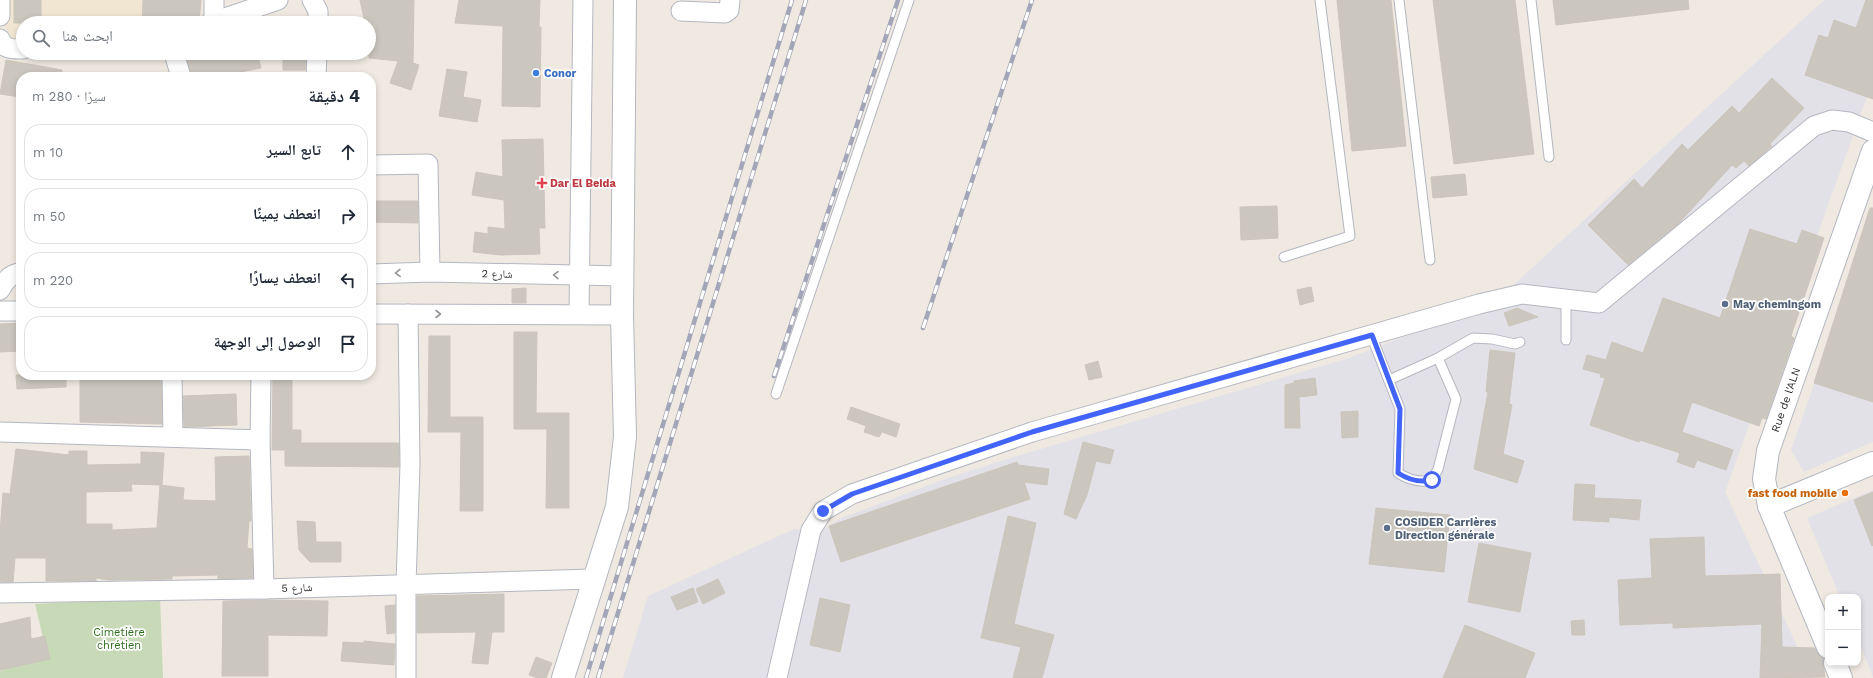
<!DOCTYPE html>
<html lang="ar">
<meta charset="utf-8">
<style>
:root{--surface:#fff;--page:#f6f6f7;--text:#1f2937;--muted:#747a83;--line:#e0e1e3}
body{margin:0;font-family:"Work Sans","Noto Naskh Arabic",sans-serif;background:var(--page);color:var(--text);direction:rtl}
.controls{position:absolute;right:12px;bottom:12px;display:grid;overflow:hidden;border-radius:8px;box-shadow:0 2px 6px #0003}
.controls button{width:36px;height:36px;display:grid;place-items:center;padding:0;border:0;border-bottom:1px solid var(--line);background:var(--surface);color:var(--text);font:20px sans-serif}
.stop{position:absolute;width:12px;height:12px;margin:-9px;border:3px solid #4264fb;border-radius:50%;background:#fff}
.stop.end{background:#4264fb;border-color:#fff;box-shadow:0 1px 4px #0008}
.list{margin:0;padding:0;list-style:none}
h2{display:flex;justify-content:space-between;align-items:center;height:52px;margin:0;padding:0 16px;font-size:17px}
h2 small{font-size:13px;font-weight:400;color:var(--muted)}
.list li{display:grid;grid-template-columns:26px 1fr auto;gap:12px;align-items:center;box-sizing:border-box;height:56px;margin:0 8px 8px;padding:0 8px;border:1px solid var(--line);border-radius:16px}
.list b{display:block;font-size:15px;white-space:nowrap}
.list em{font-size:13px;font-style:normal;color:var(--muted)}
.icon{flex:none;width:22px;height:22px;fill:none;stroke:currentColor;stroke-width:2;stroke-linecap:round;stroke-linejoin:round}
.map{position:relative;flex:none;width:1873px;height:678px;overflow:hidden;direction:ltr}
.search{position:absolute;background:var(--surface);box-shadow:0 2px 6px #0003;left:16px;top:16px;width:360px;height:44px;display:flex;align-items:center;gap:10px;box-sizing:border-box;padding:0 14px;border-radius:22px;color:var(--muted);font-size:15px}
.panel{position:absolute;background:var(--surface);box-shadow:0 2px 6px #0003;left:16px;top:72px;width:360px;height:308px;border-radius:16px;direction:rtl}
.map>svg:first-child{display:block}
</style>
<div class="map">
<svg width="1873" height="678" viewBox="0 0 1873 678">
<rect width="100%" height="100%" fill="#efe9e1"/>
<!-- industrial -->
<g fill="#e3e1e8">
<polygon points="1824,0 1873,0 1873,80 1725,492 1812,678 623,678 648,596 794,529 823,530 839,519 942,480 1007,459 1349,358 1497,300"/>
<polygon points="1873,216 1873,442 1804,472 1791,450"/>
<polygon points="1873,490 1873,677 1858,640 1858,597 1840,597 1807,518"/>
</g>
<!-- education -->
<polygon fill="#f0e6d1" points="4,0 190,0 189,23 23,23 23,41 14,41 4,25"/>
<!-- cemetery -->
<polygon fill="#c8d9b8" points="160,597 163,678 0,678 0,671 47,654 35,604"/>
<!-- building -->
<g fill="#cbc7bf" stroke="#cbc5ba">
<rect x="14" y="0" width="27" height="23"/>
<polygon points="143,0 201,0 199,23 142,23"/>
<polygon points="360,0 414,0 413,63 419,65 411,90 390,83 398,61 369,58 369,23 365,23"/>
<polygon points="459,0 540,0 539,27 541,27 540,107 502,106 503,26 455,23"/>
<polygon points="1337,0 1391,0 1406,146 1352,151"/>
<polygon points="1433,0 1515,0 1534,154 1454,164"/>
<polygon points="1553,0 1688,0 1689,9 1556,25"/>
<polygon points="1866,0 1873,0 1873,99 1805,75 1819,35 1828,38 1834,20 1856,28"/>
<polygon points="198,53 257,53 261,68 215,77 192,77 187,60 199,56"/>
<polygon points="283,53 306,53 305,70 283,70"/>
<polygon points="6,60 62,70 61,77 21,77 21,97 0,94"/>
<polygon points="447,69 467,72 463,97 481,100 477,122 439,116"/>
<polygon points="1772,78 1804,108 1770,144 1772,146 1749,166 1744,161 1736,168 1732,165 1678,224 1628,265 1588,225 1634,179 1642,188 1682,144 1688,150 1732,106 1739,113"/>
<polygon points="543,139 545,228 539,228 540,254 501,255 473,252 475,232 488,234 488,227 505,229 504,200 472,195 476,172 503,177 502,140"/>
<polygon points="1465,174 1467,195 1433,198 1431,177"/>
<polygon points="371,201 418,201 418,223 371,222"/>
<polygon points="1277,206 1278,238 1241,240 1240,207"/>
<polygon points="1870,208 1873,208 1873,402 1814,383"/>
<polygon points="1750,229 1797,244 1802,230 1824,238 1791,336 1794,338 1766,419 1762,418 1759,426 1692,402 1682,432 1733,450 1726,470 1697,460 1694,468 1677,462 1680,453 1640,440 1639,442 1590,425 1605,378 1600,377 1601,374 1583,369 1587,355 1606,360 1612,342 1643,353 1663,298 1720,318"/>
<polygon points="1311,287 1314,301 1300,305 1297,290"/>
<polygon points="526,288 526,303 512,303 512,289"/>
<polygon points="1517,308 1538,317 1509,326 1504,313"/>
<polygon points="21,323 21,351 0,352 0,324"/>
<polygon points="514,332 537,332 536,413 569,413 569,508 546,508 547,429 514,429"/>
<polygon points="429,336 450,336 450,417 483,417 483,511 460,511 461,432 428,432"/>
<polygon points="1490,350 1515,353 1509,404 1512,405 1503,454 1524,461 1517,483 1474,469 1488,392 1486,392"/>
<polygon points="1098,361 1102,377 1089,380 1085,365"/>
<polygon points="16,375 66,375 66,387 17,389"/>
<polygon points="80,375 161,375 162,424 80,422"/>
<polygon points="273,375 292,375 292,430 301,430 301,443 399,443 399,467 285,466 285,450 272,450"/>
<polygon points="1315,378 1317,395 1299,397 1300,428 1285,428 1285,385 1294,383 1294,381"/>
<polygon points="236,394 237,425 184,427 183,396"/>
<polygon points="851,407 900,424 896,437 882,432 879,437 864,432 866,426 847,419"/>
<polygon points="1358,411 1358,437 1342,438 1341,412"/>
<polygon points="1083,442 1114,450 1110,464 1096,461 1087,495 1076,519 1064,514"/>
<polygon points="16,449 69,455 69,451 87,451 87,465 141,464 141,452 164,453 162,485 131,484 132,491 86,492 86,524 112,524 112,530 157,528 160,485 184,488 183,500 216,501 215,457 249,456 251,521 249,521 247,548 252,549 253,578 218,579 218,575 172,576 172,579 109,580 96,578 96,581 46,581 46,558 15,558 13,582 0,582 0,532 3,493 10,494"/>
<polygon points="1017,462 1018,465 1049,469 1047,485 1024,482 1030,499 841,562 829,526"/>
<polygon points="1575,484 1595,485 1594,498 1641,500 1639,520 1609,517 1609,522 1573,520"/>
<polygon points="1873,492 1873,545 1872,546 1854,500"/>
<polygon points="1376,508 1450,515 1444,572 1369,564"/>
<polygon points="1008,516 1036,523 1014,624 1054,635 1042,678 1013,678 1021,647 981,638"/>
<polygon points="297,521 315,522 316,542 341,542 341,562 310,562 299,550"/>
<polygon points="1704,537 1705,576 1780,574 1782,647 1815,648 1820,657 1824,658 1823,662 1825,677 1760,678 1762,624 1673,628 1673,623 1620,625 1618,580 1652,578 1650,539"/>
<polygon points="1479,543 1531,553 1520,612 1468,602"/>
<polygon points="718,579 725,593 703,604 696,589"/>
<polygon points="693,588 698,602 677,610 671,597"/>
<polygon points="504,594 504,632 492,632 488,664 472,663 476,632 417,633 417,596"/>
<polygon points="820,598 850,605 840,652 810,645"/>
<polygon points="267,600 328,601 327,636 268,635 268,676 222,676 223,601"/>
<polygon points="395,605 395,633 387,634 385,606"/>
<polygon points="30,617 31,639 45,636 50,659 0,670 0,624"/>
<polygon points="1584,620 1585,635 1572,635 1571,621"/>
<polygon points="1465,625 1535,653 1525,678 1443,678"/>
<polygon points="364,641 395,644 394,665 341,661 343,642 364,643"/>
<polygon points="536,657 552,663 546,678 538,678 529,675"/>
</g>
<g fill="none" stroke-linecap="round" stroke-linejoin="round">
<defs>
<g id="service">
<polyline points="1399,0 1430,260"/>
<polyline points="1531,0 1549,157"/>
<polyline points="1284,257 1350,236 1320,0"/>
<path d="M1371,335L1400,409L1398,473C1409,480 1420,483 1432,480L1438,469L1456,399L1438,358"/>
<polyline points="1566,340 1566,299"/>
<polyline points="1389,380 1438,358 1473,338 1492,339 1515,344 1520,342"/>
<polyline points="776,394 909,0"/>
</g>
<g id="minor">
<polyline points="214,0 214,21"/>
<polyline points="312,0 318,11 318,23"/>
<polyline points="681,11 725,13 729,10 730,0"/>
<polyline points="0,16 0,0"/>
<polyline points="210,23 278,0"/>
<path d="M0,39C4,50 13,49 23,49"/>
<polyline points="174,53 181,77"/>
<polyline points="316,77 317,53"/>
<polyline points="371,165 428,164 430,272"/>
<polyline points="371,274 430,272 623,276"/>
<path d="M0,290C4,282 10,273 21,273"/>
<polyline points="0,311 21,311"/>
<polyline points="371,314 622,315"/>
<polyline points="579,314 583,0"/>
<polyline points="172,375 173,437"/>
<polyline points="261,375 260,440 264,589"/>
<polyline points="0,432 260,440"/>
<polyline points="0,593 264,589 593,579"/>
<polyline points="406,678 406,584 410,465 408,314"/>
<polyline points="777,678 811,530 823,511 852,494 1032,432 1479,304 1522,294 1599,303 1814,126 1832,120 1849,122 1873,132"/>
</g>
<g id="tertiary">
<polyline points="1769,506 1873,463"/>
<polyline points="1828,647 1769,506 1764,479 1768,451 1873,151"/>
<polyline points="1835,663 1841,678"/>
<polyline points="563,678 617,507 625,437 622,315 625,0"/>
</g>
</defs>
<!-- service casing -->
<use href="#service" stroke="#b4b7c1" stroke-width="11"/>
<!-- minor casing -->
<use href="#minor" stroke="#b4b7c1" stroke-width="21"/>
<!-- tertiary casing -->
<use href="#tertiary" stroke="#b4b7c1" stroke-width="24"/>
<!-- service -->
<use href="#service" stroke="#fff" stroke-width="9"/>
<!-- minor -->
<use href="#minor" stroke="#fff" stroke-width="19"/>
<!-- tertiary -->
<use href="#tertiary" stroke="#fff" stroke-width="22"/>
<defs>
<g id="rail">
<polyline points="923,328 1032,0"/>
<polyline points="774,376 898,0"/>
<polyline points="586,678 792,0"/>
<polyline points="598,678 806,0"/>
</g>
</defs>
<!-- rail casing -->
<use href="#rail" stroke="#a3a6b8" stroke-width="4.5"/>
<!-- rail -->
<use href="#rail" stroke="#fff" stroke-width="3" stroke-dasharray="9" stroke-linecap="butt"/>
</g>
<!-- one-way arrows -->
<defs><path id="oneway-chevron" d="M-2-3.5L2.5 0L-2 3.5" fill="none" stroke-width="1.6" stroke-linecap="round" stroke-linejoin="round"/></defs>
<g stroke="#969696">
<use href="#oneway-chevron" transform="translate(398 273) rotate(178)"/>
<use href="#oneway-chevron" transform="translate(556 275) rotate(-179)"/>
<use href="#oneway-chevron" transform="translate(438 314)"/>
</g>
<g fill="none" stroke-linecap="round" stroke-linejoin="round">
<!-- route -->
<path stroke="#4264fb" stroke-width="5" d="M823,511L852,494L1032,432L1372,335L1400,409L1398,473C1409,480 1420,483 1432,480"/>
</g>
<!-- markers -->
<circle fill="#3f7fe0" stroke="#fff" stroke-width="1.5" cx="536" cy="73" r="4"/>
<path fill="#e0444e" stroke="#fff" stroke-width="1.5" d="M540 177h4v4h4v4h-4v4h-4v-4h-4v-4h4z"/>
<g fill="#5c6f8a" stroke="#fff" stroke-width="1.5">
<circle cx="1725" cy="304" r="4"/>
<circle cx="1387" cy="528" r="4"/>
</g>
<circle fill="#e8710a" stroke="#fff" stroke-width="1.5" cx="1845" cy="493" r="4"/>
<g text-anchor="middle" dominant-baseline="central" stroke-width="3.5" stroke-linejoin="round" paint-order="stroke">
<!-- shop labels -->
<g font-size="11" font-weight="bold" fill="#366cbe" stroke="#fff" text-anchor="start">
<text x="544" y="73">Conor</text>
</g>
<!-- health labels -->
<g font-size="11" font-weight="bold" fill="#be3a42" stroke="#fff" text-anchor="start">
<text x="550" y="183">Dar El Beida</text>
</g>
<!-- street labels -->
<g font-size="11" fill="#2e2e2e" stroke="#fff">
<text transform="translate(497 274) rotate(1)">شارع 2</text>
<text transform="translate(1786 400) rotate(-71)">Rue de l'ALN</text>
<text transform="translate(297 588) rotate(-2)">شارع 5</text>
</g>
<!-- service labels -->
<g font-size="11" font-weight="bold" fill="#4e5e75" stroke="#fff" text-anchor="start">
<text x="1733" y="304">May chemingom</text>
<text x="1395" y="522">COSIDER Carrières<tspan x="1395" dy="13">Direction générale</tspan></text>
</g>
<!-- food labels -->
<g font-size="11" font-weight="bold" fill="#c56008" stroke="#fff" text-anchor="end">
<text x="1837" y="493">fast food mobile</text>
</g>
<!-- park labels -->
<g font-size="11" fill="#2c6e1b" stroke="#fff">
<text x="119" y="632">Cimetière<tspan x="119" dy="13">chrétien</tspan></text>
</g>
</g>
</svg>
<div class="controls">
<button>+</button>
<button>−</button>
</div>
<div class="stop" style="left:1432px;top:480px"></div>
<div class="stop end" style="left:823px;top:511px"></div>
<div class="search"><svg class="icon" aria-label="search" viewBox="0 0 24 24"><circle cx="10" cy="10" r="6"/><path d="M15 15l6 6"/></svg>ابحث هنا</div>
<section class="panel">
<h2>4 دقيقة<small>سيرًا · 280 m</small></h2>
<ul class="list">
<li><svg class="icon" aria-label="ahead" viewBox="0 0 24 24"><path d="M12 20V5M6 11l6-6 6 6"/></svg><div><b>تابع السير</b></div><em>10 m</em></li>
<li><svg class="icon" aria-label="right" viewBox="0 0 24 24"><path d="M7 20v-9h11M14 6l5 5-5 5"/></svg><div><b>انعطف يمينًا</b></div><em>50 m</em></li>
<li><svg class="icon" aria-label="left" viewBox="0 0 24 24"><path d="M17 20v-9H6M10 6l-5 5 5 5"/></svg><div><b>انعطف يسارًا</b></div><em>220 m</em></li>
<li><svg class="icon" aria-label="arrive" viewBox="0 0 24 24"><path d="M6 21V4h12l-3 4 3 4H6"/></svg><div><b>الوصول إلى الوجهة</b></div></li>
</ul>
</section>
</div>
